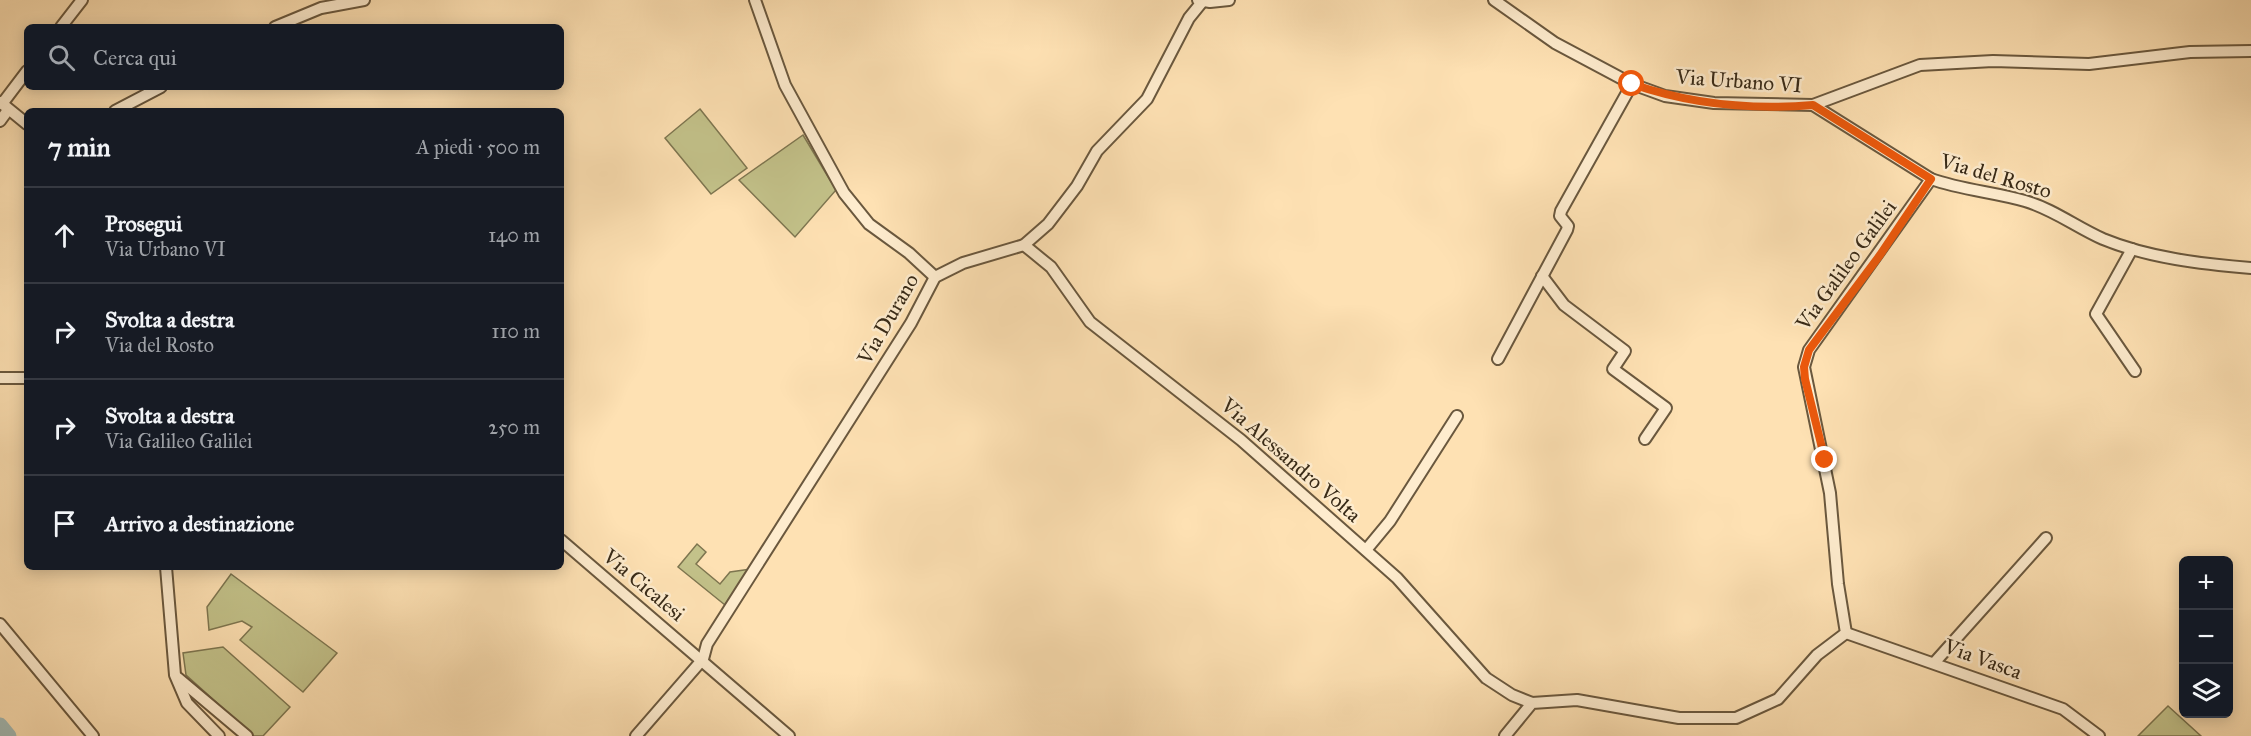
<!DOCTYPE html>
<html lang="it">
<meta charset="utf-8">
<style>
:root{--surface:#171b24;--page:#20242c;--text:#f1f3f6;--muted:#9ea1a6;--line:#363941}
body{margin:0;font-family:"IM FELL Great Primer",serif;background:var(--page);color:var(--text)}
.controls{position:absolute;right:18px;bottom:18px;display:grid;overflow:hidden;border-radius:9px;box-shadow:0 3px 15px #0003}
.controls button{width:54px;height:54px;display:grid;place-items:center;padding:0;border:0;border-bottom:2px solid var(--line);background:var(--surface);color:var(--text);font:30px sans-serif}
.stop{position:absolute;width:18px;height:18px;margin:-14px;border:4px solid #ea580c;border-radius:50%;background:#fff}
.stop.end{background:#ea580c;border-color:#fff;box-shadow:0 2px 6px #0008}
.list{margin:0;padding:0;list-style:none}
h2{display:flex;justify-content:space-between;align-items:center;height:78px;margin:0;padding:0 24px;font-size:26px}
h2 small{font-size:20px;font-weight:400;color:var(--muted)}
.list li{display:grid;grid-template-columns:39px 1fr auto;gap:18px;align-items:center;box-sizing:border-box;height:96px;padding:0 24px;border-top:2px solid var(--line)}
.list b{display:block;font-size:22px;white-space:nowrap}
.list p{margin:0;font-size:20px;white-space:nowrap;color:var(--muted)}
.list em{font-size:20px;font-style:normal;color:var(--muted)}
.icon{flex:none;width:33px;height:33px;fill:none;stroke:currentColor;stroke-width:2;stroke-linecap:round;stroke-linejoin:round}
.map{position:relative;flex:none;width:2251px;height:736px;overflow:hidden}
.search{position:absolute;background:var(--surface);box-shadow:0 3px 15px #0003;left:24px;top:24px;width:540px;height:66px;display:flex;align-items:center;gap:15px;box-sizing:border-box;padding:0 21px;border-radius:9px;color:var(--muted);font-size:22px}
.panel{position:absolute;background:var(--surface);box-shadow:0 3px 15px #0003;left:24px;top:108px;width:540px;height:462px;border-radius:9px}
.map>svg:first-child{display:block}
</style>
<div class="map">
<svg width="2251" height="736" viewBox="0 0 2251 736">
<rect width="100%" height="100%" fill="#fee1b3"/>
<filter id="stains"><feTurbulence type="fractalNoise" baseFrequency=".00333" numOctaves="4"/><feColorMatrix values="0 0 0 0 .2 0 0 0 0 .09 0 0 0 0 .02 0 0 0 .5 -.17"/></filter>
<radialGradient id="worn" r=".72"><stop offset=".6" stop-color="#630" stop-opacity="0"/><stop offset="1" stop-color="#630" stop-opacity=".3"/></radialGradient>
<!-- green -->
<g fill="#c3c28a" stroke="#7e7650" stroke-width="1.5">
<polygon points="700,109 747,168 711,194 665,138"/>
<polygon points="803,135 836,190 795,237 739,180"/>
<polygon points="697,544 706,552 696,564 720,584 730,572 751,569 725,605 678,567"/>
<polygon points="231,574 337,653 303,692 240,640 252,627 242,621 209,630 207,607"/>
<polygon points="223,647 290,707 263,736 254,736 186,675 183,653"/>
<polygon points="2168,706 2201,736 2138,736"/>
</g>
<g fill="none" stroke-linecap="round" stroke-linejoin="round">
<!-- river -->
<polyline stroke="#a3bbb6" stroke-width="15" points="0,725 9,736"/>
<defs>
<g id="minor">
<polyline points="755,0 785,85 844,193 869,224 909,253 935,277"/>
<polyline points="1198,0 1210,2 1229,0"/>
<polyline points="1494,0 1555,43 1632,84 1665,96 1714,103 1813,105 1920,65 1993,61 2089,64 2190,52 2251,51"/>
<polyline points="61,27 82,0"/>
<polyline points="275,27 321,8 364,0"/>
<polyline points="0,102 27,124"/>
<polyline points="2,104 27,71"/>
<path d="M1813,105L1931,179C1962,190 1994,192 2025,201C2053,209 2076,227 2103,239C2149,258 2202,264 2251,268"/>
<polyline points="115,111 161,87"/>
<polyline points="0,121 8,110"/>
<polyline points="1024,245 1051,267 1090,322 1241,440 1397,578 1486,678 1512,695 1532,703"/>
<polyline points="2132,249 2096,314 2135,371"/>
<polyline points="1542,276 1564,305 1625,351 1613,369 1666,408 1645,439"/>
<polyline points="1498,359 1567,230 1568,226 1560,216 1561,211 1632,84"/>
<polyline points="0,378 27,378"/>
<polyline points="561,540 789,736"/>
<polyline points="1366,550 1390,521 1457,416"/>
<polyline points="166,567 175,675 187,703 219,736"/>
<polyline points="0,624 93,736"/>
<polyline points="1846,633 2063,709 2099,736"/>
<polyline points="1935,662 2046,538"/>
<polyline points="178,678 247,736"/>
<polyline points="636,736 703,659 707,644 911,323 935,277 963,263 1024,245 1048,224 1077,186 1097,151 1147,99 1189,18 1202,2"/>
<polyline points="1505,736 1532,703 1577,700 1679,718 1736,718 1778,699 1817,655 1846,633 1838,584 1830,493 1804,367 1809,350 1931,179"/>
</g>
</defs>
<!-- minor casing -->
<use href="#minor" stroke="#6a583e" stroke-width="14"/>
<!-- minor -->
<use href="#minor" stroke="#feecce" stroke-width="10"/>
</g>
<g fill="none" stroke-linecap="round" stroke-linejoin="round">
<!-- route -->
<path stroke="#ea580c" stroke-width="8" d="M1632,84C1690,104 1753,110 1813,105L1931,179L1880,255L1809,350L1804,367L1805,379L1825,460"/>
</g>
<g text-anchor="middle" dominant-baseline="central" stroke-width="5" stroke-linejoin="round" paint-order="stroke">
<!-- street labels -->
<g font-size="21" fill="#382a17" stroke="#feecce">
<text transform="translate(1739 81) rotate(4)">Via Urbano VI</text>
<text transform="translate(1996 176) rotate(16)">Via del Rosto</text>
<text transform="translate(1846 265) rotate(-54)">Via Galileo Galilei</text>
<text transform="translate(888 319) rotate(-60)">Via Durano</text>
<text transform="translate(1291 460) rotate(41)">Via Alessandro Volta</text>
<text transform="translate(644 585) rotate(40)">Via Cicalesi</text>
<text transform="translate(1983 659) rotate(20)">Via Vasca</text>
</g>
</g>
<rect width="100%" height="100%" filter="url(#stains)"/>
<rect width="100%" height="100%" fill="url(#worn)"/>
</svg>
<div class="controls">
<button>+</button>
<button>−</button>
<button><svg class="icon" aria-label="layers" viewBox="0 0 24 24"><path d="M12 4l9 5-9 5-9-5zM3 14l9 5 9-5"/></svg></button>
</div>
<div class="stop" style="left:1632px;top:84px"></div>
<div class="stop end" style="left:1825px;top:460px"></div>
<div class="search"><svg class="icon" aria-label="search" viewBox="0 0 24 24"><circle cx="10" cy="10" r="6"/><path d="M15 15l6 6"/></svg>Cerca qui</div>
<section class="panel">
<h2>7 min<small>A piedi · 500 m</small></h2>
<ul class="list">
<li><svg class="icon" aria-label="ahead" viewBox="0 0 24 24"><path d="M12 20V5M6 11l6-6 6 6"/></svg><div><b>Prosegui</b><p>Via Urbano VI</p></div><em>140 m</em></li>
<li><svg class="icon" aria-label="right" viewBox="0 0 24 24"><path d="M7 20v-9h11M14 6l5 5-5 5"/></svg><div><b>Svolta a destra</b><p>Via del Rosto</p></div><em>110 m</em></li>
<li><svg class="icon" aria-label="right" viewBox="0 0 24 24"><path d="M7 20v-9h11M14 6l5 5-5 5"/></svg><div><b>Svolta a destra</b><p>Via Galileo Galilei</p></div><em>250 m</em></li>
<li><svg class="icon" aria-label="arrive" viewBox="0 0 24 24"><path d="M6 21V4h12l-3 4 3 4H6"/></svg><div><b>Arrivo a destinazione</b></div></li>
</ul>
</section>
</div>
